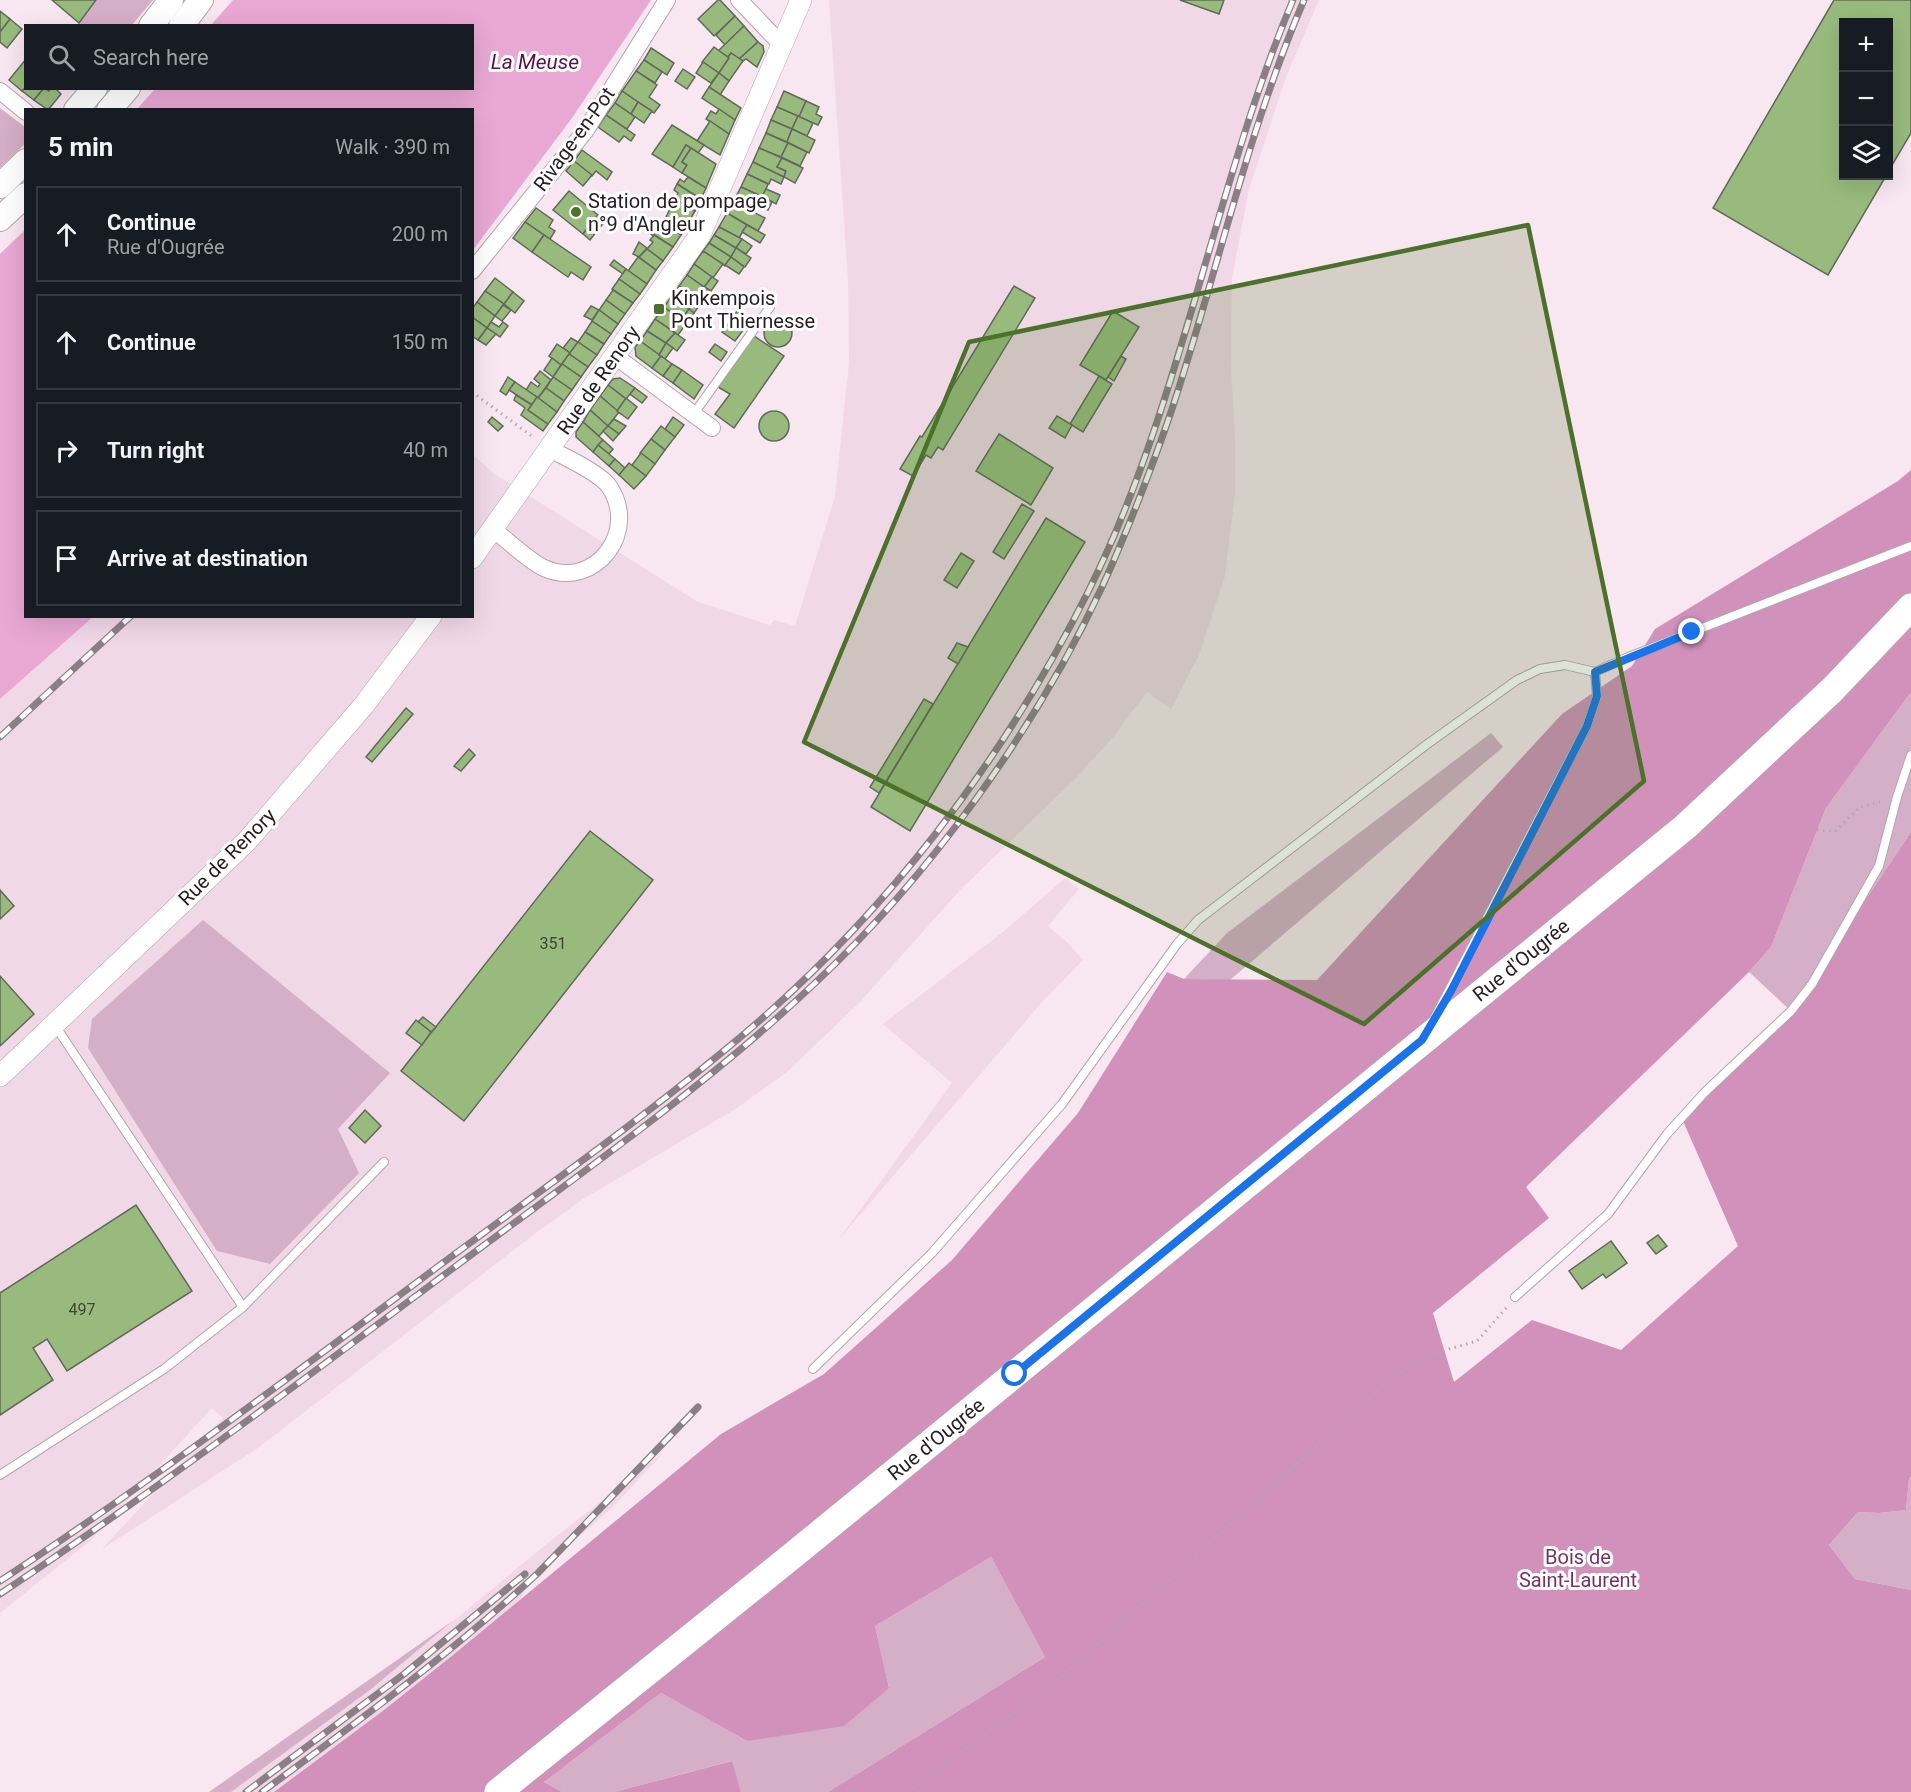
<!DOCTYPE html>
<meta charset="utf-8">
<style>
:root{--surface:#171b24;--page:#242831;--text:#f1f3f6;--muted:#9ea1a6;--line:#363941}
body{margin:0;font-family:Roboto,sans-serif;background:var(--page);color:var(--text)}
.controls{position:absolute;right:18px;top:18px;display:grid;overflow:hidden;border-radius:0px;box-shadow:0 6px 24px #0002}
.controls button{width:54px;height:54px;display:grid;place-items:center;padding:0;border:0;border-bottom:2px solid var(--line);background:var(--surface);color:var(--text);font:30px sans-serif}
.stop{position:absolute;width:18px;height:18px;margin:-14px;border:4px solid #1a73e8;border-radius:50%;background:#fff}
.stop.end{background:#1a73e8;border-color:#fff;box-shadow:0 2px 6px #0008}
.list{margin:0;padding:0;list-style:none}
h2{display:flex;justify-content:space-between;align-items:center;height:78px;margin:0;padding:0 24px;font-size:26px}
h2 small{font-size:20px;font-weight:400;color:var(--muted)}
.list li{display:grid;grid-template-columns:39px 1fr auto;gap:18px;align-items:center;box-sizing:border-box;height:96px;margin:0 12px 12px;padding:0 12px;border:2px solid var(--line);border-radius:0px}
.list b{display:block;font-size:22px;white-space:nowrap}
.list p{margin:0;font-size:20px;white-space:nowrap;color:var(--muted)}
.list em{font-size:20px;font-style:normal;color:var(--muted)}
.icon{flex:none;width:33px;height:33px;fill:none;stroke:currentColor;stroke-width:2;stroke-linecap:round;stroke-linejoin:round}
.map{position:relative;flex:none;width:1911px;height:1792px;overflow:hidden}
.search{position:absolute;background:var(--surface);box-shadow:0 6px 24px #0002;left:24px;top:24px;width:450px;height:66px;display:flex;align-items:center;gap:15px;box-sizing:border-box;padding:0 21px;border-radius:0px;color:var(--muted);font-size:22px}
.panel{position:absolute;background:var(--surface);box-shadow:0 6px 24px #0002;left:24px;top:108px;width:450px;height:510px;border-radius:0px}
.map>svg:first-child{display:block}
</style>
<div class="map">
<svg width="1911" height="1792" viewBox="0 0 1911 1792">
<rect width="100%" height="100%" fill="#f8e6f1"/>
<!-- built -->
<g fill="#f1d8e7">
<polygon points="829,0 1319,0 1286,77 1249,189 1232,278 1231,367 1235,437 1235,494 1225,576 1199,655 1171,709 1147,692 1114,736 1079,775 961,889 860,1002 787,1072 734,1110 583,1199 537,1232 258,1448 102,1549 223,1418 212,1408 90,1541 0,1613 0,699 93,617 472,616 473,455 496,475 698,602 770,625 774,620 795,626 835,496 849,363 848,280"/>
<polygon points="1065,878 1079,889 1048,926 1069,944 1083,960 1043,1001 839,1239 952,1083 883,1024 1003,932"/>
<polygon points="663,1453 612,1508 574,1541 524,1592 518,1603 384,1710 274,1792 231,1792 370,1690 549,1542"/>
</g>
<!-- green -->
<g fill="#d5aec7">
<polygon points="96,0 153,0 132,25 77,25"/>
<polygon points="0,108 25,127 26,143 0,168"/>
<polygon points="1911,692 1911,832 1791,1011 1749,972 1771,947 1826,808"/>
<polygon points="1491,733 1503,747 1230,980 1184,979 1227,933"/>
<polygon points="203,920 390,1073 338,1129 359,1173 270,1264 217,1251 88,1048 92,1019"/>
<polygon points="1911,1477 1911,1590 1855,1579 1829,1545 1858,1512 1879,1513 1906,1510 1909,1479"/>
<polygon points="991,1557 1045,1657 828,1792 741,1792 731,1761 614,1792 562,1792 544,1782 661,1693 747,1741 889,1688 875,1626"/>
<polygon points="454,1620 370,1690 231,1792 209,1792"/>
</g>
<!-- forest -->
<g fill="#d191bb">
<polygon points="1911,470 1911,692 1826,808 1771,947 1749,972 1526,1187 1549,1218 1433,1313 1454,1382 1532,1320 1621,1350 1738,1246 1683,1121 1791,1011 1911,832 1911,1477 1909,1479 1906,1510 1879,1513 1858,1512 1829,1545 1855,1579 1911,1590 1911,1792 828,1792 1045,1657 991,1557 875,1626 889,1688 844,1726 747,1741 661,1693 544,1782 562,1792 274,1792 384,1710 453,1655 721,1434 824,1374 952,1260 1078,1113 1167,972 1184,979 1317,980 1562,714 1632,666 1655,629 1898,481"/>
<polygon points="732,1761 741,1792 614,1792"/>
</g>
<!-- water -->
<g fill="#e9a8d3">
<polygon points="233,0 651,0 572,118 473,250 472,110 137,109 155,89 472,88 472,26 211,25"/>
<polygon points="25,230 26,616 93,617 0,699 0,254"/>
</g>
<!-- building -->
<g fill="#98bb7d" stroke="#61695b" stroke-width="1.5">
<polygon points="52,0 96,0 79,23"/>
<polygon points="718,0 720,0 735,16 714,36 698,19"/>
<polygon points="1180,0 1224,0 1219,14"/>
<polygon points="1834,0 1911,0 1911,133 1888,172 1888,22 1844,22 1844,176 1886,176 1828,275 1713,208"/>
<polygon points="0,11 10,19 0,32"/>
<polygon points="735,16 744,26 725,45 716,35"/>
<polygon points="10,19 22,29 7,48 0,42 0,32"/>
<polygon points="744,26 758,42 739,59 731,53 728,57 718,51"/>
<polygon points="758,42 763,46 764,52 757,67 746,59 743,61 739,59"/>
<polygon points="714,47 729,58 719,73 702,62"/>
<polygon points="651,48 674,63 667,75 644,60"/>
<polygon points="731,53 743,61 729,81 719,73 729,58 728,57"/>
<polygon points="26,59 26,87 22,91 9,80"/>
<polygon points="644,60 662,72 655,83 636,71"/>
<polygon points="703,62 719,73 711,83 696,73"/>
<polygon points="683,69 695,77 687,89 675,81"/>
<polygon points="636,71 657,85 649,97 660,105 654,113 622,91"/>
<polygon points="719,73 729,81 720,95 709,87"/>
<polygon points="26,87 26,88 44,88 34,100 22,91"/>
<polygon points="709,87 741,108 735,120 702,98"/>
<polygon points="44,88 49,91 51,88 55,88 61,94 48,110 34,100"/>
<polygon points="622,91 638,102 631,114 615,103"/>
<polygon points="784,91 806,101 799,117 777,107"/>
<polygon points="806,101 819,107 816,114 822,117 818,125 799,117"/>
<polygon points="638,102 652,111 644,123 631,114"/>
<polygon points="615,103 635,117 627,129 606,115"/>
<polygon points="777,107 798,116 792,129 771,120"/>
<polygon points="719,109 735,120 729,134 706,119 711,111 716,114"/>
<polygon points="606,115 635,135 631,141 624,136 619,142 598,127"/>
<polygon points="798,116 813,123 807,136 792,129"/>
<polygon points="771,120 792,129 787,142 766,133"/>
<polygon points="710,121 729,134 720,155 697,141"/>
<polygon points="672,125 704,145 698,153 686,145 673,167 652,154"/>
<polygon points="792,129 815,140 809,153 787,142"/>
<polygon points="766,133 788,143 781,157 759,148"/>
<polygon points="788,143 807,152 800,166 781,157"/>
<polygon points="686,145 691,148 682,162 687,165 682,173 673,167"/>
<polygon points="691,148 716,164 706,188 682,173 687,165 682,162"/>
<polygon points="759,148 782,158 777,167 786,171 784,177 753,162"/>
<polygon points="582,150 612,172 607,180 596,171 592,176 574,161"/>
<polygon points="782,158 803,168 795,183 784,177 786,171 777,167"/>
<polygon points="574,161 592,175 583,186 566,171"/>
<polygon points="753,162 784,177 781,184 771,179 769,184 747,174"/>
<polygon points="747,174 768,184 763,197 741,187"/>
<polygon points="688,177 706,188 701,199 677,184 680,179 684,182"/>
<polygon points="677,184 701,199 695,211 675,199 678,193 674,190"/>
<polygon points="741,187 763,197 755,213 733,202"/>
<polygon points="766,189 780,195 776,204 762,196"/>
<polygon points="569,191 598,215 583,234 553,210"/>
<polygon points="763,197 772,202 768,210 758,206"/>
<polygon points="675,199 695,211 681,235 663,223"/>
<polygon points="733,202 765,218 758,231 727,213"/>
<polygon points="536,208 553,220 549,227 555,231 550,239 525,222"/>
<polygon points="727,213 747,225 739,238 719,227"/>
<polygon points="598,215 605,221 590,240 583,234"/>
<polygon points="651,221 656,225 658,223 661,225 653,236 645,229"/>
<polygon points="525,222 544,235 532,252 513,238"/>
<polygon points="663,223 681,235 673,247 654,235"/>
<polygon points="747,225 765,235 760,243 742,232"/>
<polygon points="719,227 742,239 736,248 714,235"/>
<polygon points="544,235 591,267 583,280 571,272 568,277 532,252"/>
<polygon points="654,235 673,247 663,261 647,249 653,242 650,240"/>
<polygon points="714,235 736,248 731,257 709,243"/>
<polygon points="742,239 752,246 746,254 736,248"/>
<polygon points="639,242 647,248 639,257 633,254"/>
<polygon points="709,243 731,257 725,266 703,251"/>
<polygon points="736,248 751,258 745,267 731,257"/>
<polygon points="647,249 663,261 656,270 639,257"/>
<polygon points="703,251 723,264 713,278 694,264"/>
<polygon points="638,257 656,270 647,284 628,271"/>
<polygon points="731,257 744,267 739,274 725,265"/>
<polygon points="614,260 626,269 623,274 610,265"/>
<polygon points="694,264 712,277 704,287 687,275"/>
<polygon points="626,269 647,284 640,294 619,279"/>
<polygon points="687,275 704,287 696,298 679,286"/>
<polygon points="712,277 718,281 711,291 704,287"/>
<polygon points="495,278 513,292 504,304 485,291"/>
<polygon points="619,279 640,294 633,303 612,289"/>
<polygon points="679,286 696,298 689,309 671,297"/>
<polygon points="1014,286 1035,298 943,450 938,447 931,458 926,455 913,476 900,469 920,436 922,437"/>
<polygon points="704,287 711,291 703,303 696,298"/>
<polygon points="613,290 633,303 625,314 606,300"/>
<polygon points="485,291 504,304 495,316 477,302"/>
<polygon points="513,292 524,301 515,313 504,304"/>
<polygon points="671,297 689,309 681,320 664,307"/>
<polygon points="696,298 702,302 694,313 689,309"/>
<polygon points="606,300 625,314 618,324 599,310"/>
<polygon points="477,302 495,316 487,328 472,317 472,309"/>
<polygon points="503,305 511,310 502,321 495,316"/>
<polygon points="591,306 599,310 592,320 584,316"/>
<polygon points="664,307 681,320 673,331 655,319"/>
<polygon points="689,309 694,313 686,324 681,320"/>
<polygon points="599,310 618,324 611,334 592,321"/>
<polygon points="737,311 750,319 744,329 731,320"/>
<polygon points="1113,311 1139,327 1106,380 1080,365"/>
<polygon points="472,317 487,328 478,340 472,336"/>
<circle cx="778" cy="333" r="14"/>
<polygon points="655,319 675,333 666,343 647,331"/>
<polygon points="681,320 686,324 678,335 673,331"/>
<polygon points="731,320 744,329 735,341 722,332"/>
<polygon points="592,321 611,334 604,344 585,332"/>
<polygon points="491,322 499,327 503,322 508,326 500,337 487,328"/>
<polygon points="487,328 496,334 486,345 478,340"/>
<polygon points="647,331 666,343 659,355 640,341"/>
<polygon points="585,332 604,344 597,355 578,342"/>
<polygon points="675,333 685,340 677,351 666,343"/>
<polygon points="754,336 784,356 734,428 715,414 730,394 718,387"/>
<polygon points="571,338 578,342 570,353 563,348"/>
<polygon points="640,341 661,356 652,368 636,356 635,347"/>
<polygon points="578,342 597,355 588,367 569,354"/>
<polygon points="666,343 673,348 665,359 659,355"/>
<polygon points="557,344 570,353 561,365 549,356"/>
<polygon points="715,344 727,352 721,361 709,352"/>
<polygon points="569,354 588,367 581,377 562,364"/>
<polygon points="661,356 672,364 663,376 652,368"/>
<polygon points="1121,356 1126,359 1114,381 1108,377"/>
<polygon points="552,358 561,365 553,377 544,370"/>
<polygon points="562,364 581,377 572,390 553,377"/>
<polygon points="672,364 682,370 673,383 663,376"/>
<polygon points="682,370 703,385 694,399 673,383"/>
<polygon points="540,371 551,380 538,398 526,390 531,382 538,387 540,384 534,379"/>
<polygon points="1099,376 1112,384 1083,432 1070,424"/>
<polygon points="508,377 515,382 506,395 500,391"/>
<polygon points="553,377 572,390 564,401 546,388"/>
<polygon points="620,378 635,388 626,399 608,385 613,379"/>
<polygon points="515,382 537,397 532,405 509,390"/>
<polygon points="608,385 626,399 617,411 600,396"/>
<polygon points="546,388 564,401 557,412 538,398"/>
<polygon points="635,388 647,397 642,403 630,394"/>
<polygon points="516,395 532,405 528,410 548,424 543,431 521,415 525,408 514,400"/>
<polygon points="600,396 619,412 608,426 590,410"/>
<polygon points="537,397 557,412 548,424 528,410"/>
<polygon points="626,398 637,407 628,419 617,411"/>
<polygon points="590,410 608,426 599,436 583,422"/>
<circle cx="774" cy="426" r="15"/>
<polygon points="1057,416 1072,425 1065,438 1049,428"/>
<polygon points="492,417 503,426 498,431 488,422"/>
<polygon points="673,417 684,425 675,437 665,429"/>
<polygon points="614,419 626,426 619,434 608,426"/>
<polygon points="583,422 603,440 593,452 576,437 576,432"/>
<polygon points="608,426 619,434 613,441 603,431"/>
<polygon points="661,426 675,437 665,450 651,439"/>
<polygon points="999,434 1053,468 1031,505 976,471"/>
<polygon points="651,439 665,450 655,464 640,453"/>
<polygon points="603,440 613,449 609,454 598,445"/>
<polygon points="598,445 615,459 609,466 593,452"/>
<polygon points="641,453 655,464 646,476 632,465"/>
<polygon points="615,459 625,468 619,475 609,466"/>
<polygon points="629,463 646,476 634,489 619,475"/>
<polygon points="1022,504 1034,511 1004,559 993,552"/>
<polygon points="1046,518 1085,542 910,831 871,807"/>
<polygon points="961,553 974,561 957,588 944,580"/>
<polygon points="957,643 968,647 958,664 948,658"/>
<polygon points="924,699 933,704 879,793 870,787"/>
<polygon points="406,708 413,714 372,762 366,757"/>
<polygon points="469,749 475,755 461,771 454,766"/>
<polygon points="590,831 653,880 464,1121 401,1071"/>
<polygon points="0,890 14,906 0,919"/>
<polygon points="0,976 34,1014 0,1046"/>
<polygon points="423,1017 436,1027 431,1032 418,1022"/>
<polygon points="416,1020 431,1032 422,1045 406,1033"/>
<polygon points="365,1110 381,1126 365,1143 349,1128"/>
<polygon points="136,1205 192,1291 67,1371 47,1339 33,1348 53,1380 0,1415 0,1293"/>
<polygon points="1658,1235 1667,1246 1656,1254 1647,1243"/>
<polygon points="1611,1241 1627,1263 1606,1278 1603,1274 1582,1289 1569,1271"/>
</g>
<g fill="none" stroke-linecap="round" stroke-linejoin="round">
<defs>
<g id="service">
<polyline points="693,415 770,307"/>
<polyline points="1434,1019 1587,726 1597,696 1595,672"/>
<polyline points="54,1024 243,1307"/>
<polyline points="1515,1297 1608,1214 1667,1134 1704,1093 1791,1011 1812,984 1879,866 1897,797 1911,755"/>
<polyline points="813,1369 932,1253 1062,1104 1177,944 1198,920 1426,745 1517,680 1540,669 1565,665 1595,672 1626,658 1911,546"/>
<polyline points="0,1475 164,1369 243,1307 384,1162"/>
</g>
<g id="minor">
<polyline points="739,0 782,45"/>
<polyline points="0,91 26,112"/>
<polyline points="472,271 586,130 667,0"/>
<polyline points="615,356 712,428"/>
<path d="M493,529C507,540 529,561 544,568C595,591 641,530 608,485C598,473 564,456 549,449"/>
</g>
<g id="tertiary">
<polyline points="472,558 700,235 801,0"/>
<polyline points="0,1076 247,841 364,705 431,616"/>
</g>
<g id="secondary">
<polyline points="151,26 171,0"/>
<polyline points="181,26 201,0"/>
<polyline points="76,110 95,88"/>
<polyline points="109,110 128,88"/>
<polyline points="0,186 26,161"/>
<polyline points="0,219 26,195"/>
</g>
<polyline id="primary" points="498,1792 792,1556 1685,827 1832,690 1911,607"/>
</defs>
<!-- service casing -->
<use href="#service" stroke="#b4a4ae" stroke-width="10"/>
<!-- minor casing -->
<use href="#minor" stroke="#b4a4ae" stroke-width="18"/>
<!-- tertiary casing -->
<use href="#tertiary" stroke="#b4a4ae" stroke-width="22"/>
<!-- secondary casing -->
<use href="#secondary" stroke="#b4a4ae" stroke-width="26"/>
<!-- primary casing -->
<use href="#primary" stroke="#b4a4ae" stroke-width="28"/>
<!-- path -->
<g stroke="#b5a7b0" stroke-width="3" stroke-dasharray="1.5 4.5" stroke-linecap="butt">
<polyline points="472,392 533,437"/>
<polyline points="1817,830 1835,831 1860,807 1883,801"/>
<polyline points="908,1792 1064,1675 1387,1382 1424,1356 1477,1341 1508,1306"/>
</g>
<!-- service -->
<use href="#service" stroke="#fff" stroke-width="8"/>
<!-- minor -->
<use href="#minor" stroke="#fff" stroke-width="16"/>
<!-- tertiary -->
<use href="#tertiary" stroke="#fff" stroke-width="21"/>
<!-- secondary -->
<use href="#secondary" stroke="#fff" stroke-width="24"/>
<!-- primary -->
<use href="#primary" stroke="#fff" stroke-width="27"/>
<defs>
<g id="rail">
<polyline points="0,737 131,616"/>
<path d="M0,1581C151,1482 295,1373 440,1265C540,1191 641,1120 737,1040C884,917 1002,763 1088,592C1182,404 1212,193 1293,0"/>
<path d="M0,1594C155,1491 303,1380 452,1269C575,1177 703,1089 814,984C928,878 1036,729 1102,587C1127,532 1149,475 1169,418C1216,279 1246,135 1304,0"/>
<polyline points="246,1792 404,1674 525,1574"/>
<path d="M262,1792C356,1723 452,1653 538,1573L698,1407"/>
</g>
</defs>
<!-- rail casing -->
<use href="#rail" stroke="#8b7f86" stroke-width="7"/>
<!-- rail -->
<use href="#rail" stroke="#fff" stroke-width="4.5" stroke-dasharray="14" stroke-linecap="butt"/>
</g>
<g fill="none" stroke-linecap="round" stroke-linejoin="round">
<!-- route -->
<polyline stroke="#1a73e8" stroke-width="8" points="1015,1374 1422,1040 1451,991 1587,726 1597,696 1595,672 1692,632"/>
</g>
<!-- marked area -->
<path fill="#4c712a" fill-opacity="0.2" stroke="#4c712a" stroke-width="4.5" stroke-linejoin="round" d="M1528,225L1644,781L1364,1024L804,742L969,342Z"/>
<!-- markers -->
<g fill="#4c712a" stroke="#fff" stroke-width="2">
<circle cx="576" cy="212" r="6"/>
<rect x="653" y="303" width="12" height="12" rx="3"/>
</g>
<g text-anchor="middle" dominant-baseline="central" stroke-width="6" stroke-linejoin="round" paint-order="stroke">
<!-- number labels -->
<g font-size="16" fill="#414539">
<text x="553" y="943">351</text>
<text x="82" y="1309">497</text>
</g>
<!-- street labels -->
<g font-size="20" fill="#241e22" stroke="#fff">
<text transform="translate(574 139) rotate(-54)">Rivage-en-Pot</text>
<text transform="translate(598 380) rotate(-55)">Rue de Renory</text>
<text transform="translate(227 857) rotate(-45)">Rue de Renory</text>
<text transform="translate(1521 960) rotate(-39)">Rue d'Ougrée</text>
<text transform="translate(936 1439) rotate(-39)">Rue d'Ougrée</text>
</g>
<!-- poi labels -->
<g font-size="20" fill="#241e22" stroke="#fff" text-anchor="start">
<text x="588" y="201">Station de pompage<tspan x="588" dy="23">n°9 d'Angleur</tspan></text>
<text x="671" y="298">Kinkempois<tspan x="671" dy="23">Pont Thiernesse</tspan></text>
</g>
<!-- park labels -->
<g font-size="20" fill="#7b3167" stroke="#fff">
<text x="1578" y="1557">Bois de<tspan x="1578" dy="23">Saint-Laurent</tspan></text>
</g>
<!-- water labels -->
<g font-size="21" font-style="italic" fill="#5b114a" stroke="#fff">
<text x="535" y="62">La Meuse</text>
</g>
</g>
</svg>
<div class="controls">
<button>+</button>
<button>−</button>
<button><svg class="icon" aria-label="layers" viewBox="0 0 24 24"><path d="M12 4l9 5-9 5-9-5zM3 14l9 5 9-5"/></svg></button>
</div>
<div class="stop" style="left:1015px;top:1374px"></div>
<div class="stop end" style="left:1692px;top:632px"></div>
<div class="search"><svg class="icon" aria-label="search" viewBox="0 0 24 24"><circle cx="10" cy="10" r="6"/><path d="M15 15l6 6"/></svg>Search here</div>
<section class="panel">
<h2>5 min<small>Walk · 390 m</small></h2>
<ul class="list">
<li><svg class="icon" aria-label="ahead" viewBox="0 0 24 24"><path d="M12 20V5M6 11l6-6 6 6"/></svg><div><b>Continue</b><p>Rue d'Ougrée</p></div><em>200 m</em></li>
<li><svg class="icon" aria-label="ahead" viewBox="0 0 24 24"><path d="M12 20V5M6 11l6-6 6 6"/></svg><div><b>Continue</b></div><em>150 m</em></li>
<li><svg class="icon" aria-label="right" viewBox="0 0 24 24"><path d="M7 20v-9h11M14 6l5 5-5 5"/></svg><div><b>Turn right</b></div><em>40 m</em></li>
<li><svg class="icon" aria-label="arrive" viewBox="0 0 24 24"><path d="M6 21V4h12l-3 4 3 4H6"/></svg><div><b>Arrive at destination</b></div></li>
</ul>
</section>
</div>
